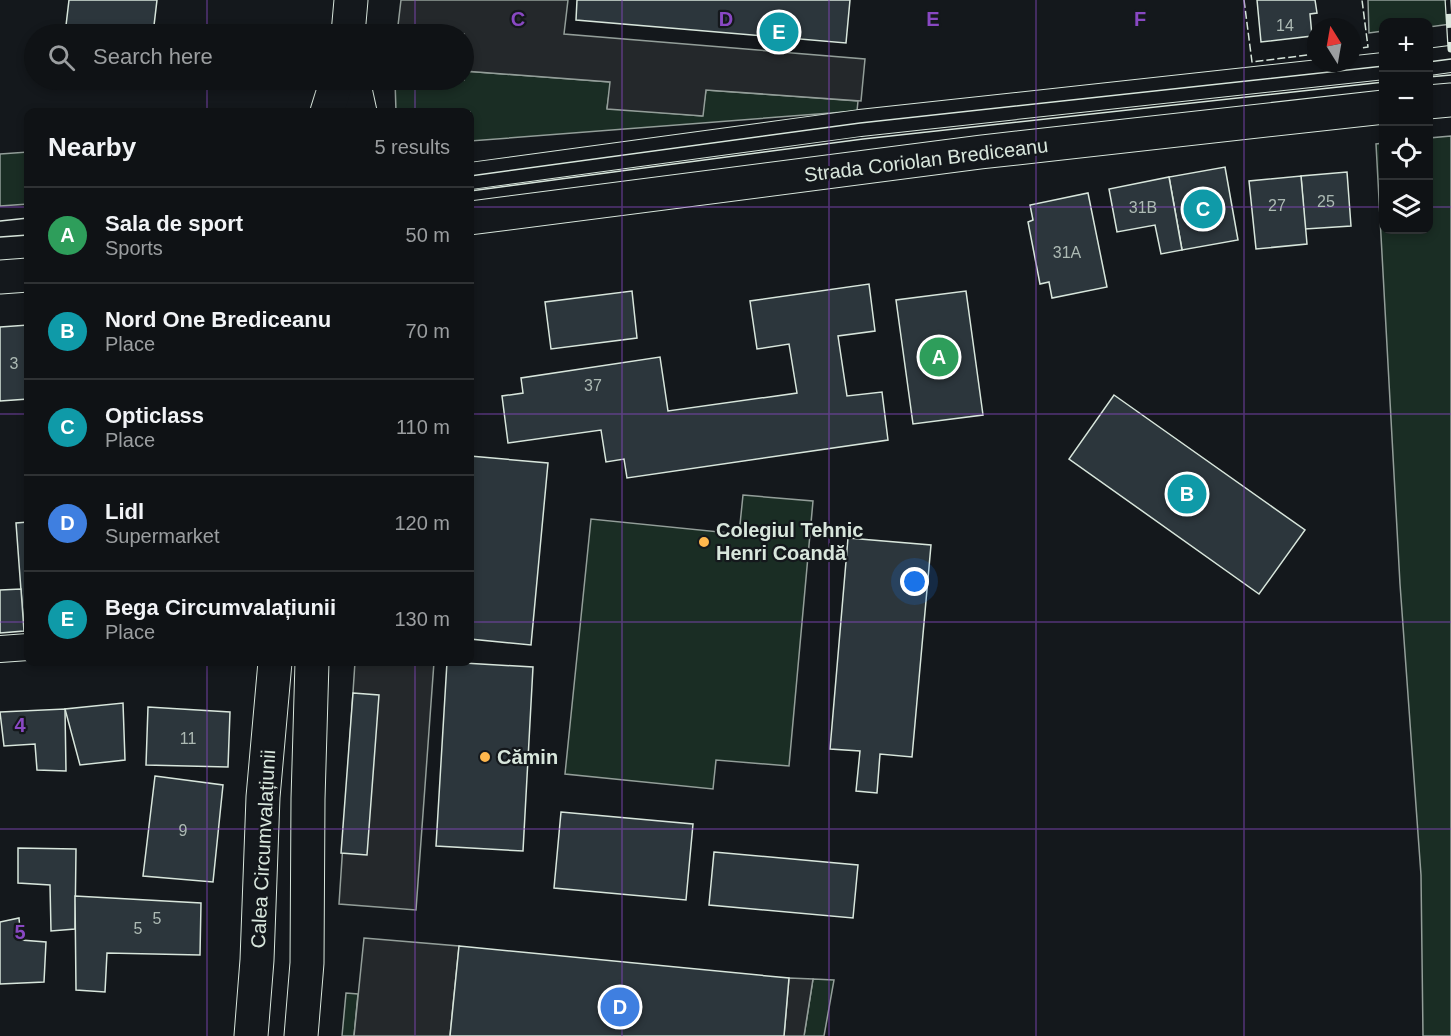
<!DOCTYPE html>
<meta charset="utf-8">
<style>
:root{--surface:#0f1215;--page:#1d2022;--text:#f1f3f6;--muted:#9b9ea0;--line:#2f3234;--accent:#8c9099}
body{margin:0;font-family:Arial,sans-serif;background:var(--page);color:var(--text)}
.controls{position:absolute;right:18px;top:18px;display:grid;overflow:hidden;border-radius:12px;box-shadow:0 3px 9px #0003}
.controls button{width:54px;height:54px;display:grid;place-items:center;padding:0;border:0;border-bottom:2px solid var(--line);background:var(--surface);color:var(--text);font:30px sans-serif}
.compass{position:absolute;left:1307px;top:18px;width:54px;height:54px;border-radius:50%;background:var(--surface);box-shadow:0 3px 9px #0003;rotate:349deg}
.you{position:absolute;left:915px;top:582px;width:21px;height:21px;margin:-15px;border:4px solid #fff;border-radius:50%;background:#1a73e8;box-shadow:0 0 0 9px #1a73e833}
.badge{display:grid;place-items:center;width:39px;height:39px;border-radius:50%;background:var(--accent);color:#fff;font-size:20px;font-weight:700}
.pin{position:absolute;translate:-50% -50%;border:3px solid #fff;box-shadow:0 2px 6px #0006}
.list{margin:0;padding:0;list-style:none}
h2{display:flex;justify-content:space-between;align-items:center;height:78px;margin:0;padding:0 24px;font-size:26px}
h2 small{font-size:20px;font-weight:400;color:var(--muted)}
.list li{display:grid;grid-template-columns:39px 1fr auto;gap:18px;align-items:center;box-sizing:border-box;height:96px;padding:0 24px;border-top:2px solid var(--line)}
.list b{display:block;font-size:22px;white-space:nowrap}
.list p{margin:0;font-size:20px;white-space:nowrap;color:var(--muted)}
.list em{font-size:20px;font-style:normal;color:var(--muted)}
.icon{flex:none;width:33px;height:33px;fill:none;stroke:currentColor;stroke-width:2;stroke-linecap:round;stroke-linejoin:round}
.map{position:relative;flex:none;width:1451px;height:1036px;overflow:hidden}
.search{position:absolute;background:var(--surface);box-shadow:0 3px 9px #0003;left:24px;top:24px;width:450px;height:66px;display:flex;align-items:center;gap:15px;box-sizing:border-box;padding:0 21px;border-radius:33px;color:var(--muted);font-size:22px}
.panel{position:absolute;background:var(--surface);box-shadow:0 3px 9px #0003;left:24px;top:108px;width:450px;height:558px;border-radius:12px}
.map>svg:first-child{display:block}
</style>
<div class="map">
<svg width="1451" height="1036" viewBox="0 0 1451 1036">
<rect width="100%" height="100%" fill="#14181c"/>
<!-- green -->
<g fill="#1a2d24" stroke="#939e99" stroke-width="1.5">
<polygon points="1368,0 1451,0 1451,24 1429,27 1428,22 1384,22 1383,31 1369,33"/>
<polygon points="464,71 611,82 607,108 702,116 706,90 858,101 857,111 470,141 470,112 396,112 395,80 464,80"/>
<polygon points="1451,136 1451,1036 1423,1036 1421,875 1400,584 1376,144 1383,143 1384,230 1428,230 1429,138"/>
<polygon points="28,152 28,204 0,206 0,154"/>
<polygon points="743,495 813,501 789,766 716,760 713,789 565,774 591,519 739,534"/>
<polygon points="813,979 834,980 824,1036 804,1036"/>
<polygon points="346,993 358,994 354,1036 342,1036"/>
</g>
<!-- parking -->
<g fill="#24282b" stroke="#939e99" stroke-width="1.5">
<polygon points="401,0 568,0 564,34 865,59 861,101 706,90 703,116 607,109 610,82 464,71 464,34 397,34"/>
<polygon points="355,662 434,662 416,910 339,904"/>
<polygon points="364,938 459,946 450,1036 354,1036"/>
<polygon points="789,978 813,979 804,1036 784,1036"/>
</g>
<!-- building -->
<g fill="#2c363c" stroke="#d8e6dc" stroke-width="1.5">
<polygon points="69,0 157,0 153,34 65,34"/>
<polygon points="577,0 850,0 846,43 576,20"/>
<polygon points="1257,0 1315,0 1317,13 1310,14 1312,36 1261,42"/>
<polygon points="1225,167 1238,240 1182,250 1169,177"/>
<polygon points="1347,172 1351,226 1305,229 1301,176"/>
<polygon points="1301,176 1307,244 1256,249 1249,181"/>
<polygon points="1169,177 1182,250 1161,254 1155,225 1117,232 1109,189"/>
<polygon points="1088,193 1107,287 1052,298 1049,282 1040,284 1028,222 1033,220 1030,205"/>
<polygon points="869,284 875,331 838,336 847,396 882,392 888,440 627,478 624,459 606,462 601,430 508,443 502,396 523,393 521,378 660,357 668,411 797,393 789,344 757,349 750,301"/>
<polygon points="632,291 637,338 551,349 545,302"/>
<polygon points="966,291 983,415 913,424 896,300"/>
<polygon points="28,325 28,399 0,401 0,327"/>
<polygon points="1114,395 1305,530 1259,594 1069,459"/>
<polygon points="470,456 548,463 531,645 470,639"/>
<polygon points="28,522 28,631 24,631 16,523"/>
<polygon points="848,538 931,545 912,757 880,754 877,793 856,791 860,751 830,749"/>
<polygon points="21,589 24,631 0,633 0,590"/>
<polygon points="447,662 533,667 523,851 436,846"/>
<polygon points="353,693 379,695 367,855 341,853"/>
<polygon points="123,703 125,760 80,765 65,709"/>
<polygon points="148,707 230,712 228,767 146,765"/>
<polygon points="65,709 66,771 37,770 35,744 4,746 0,712"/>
<polygon points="155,776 223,785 213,882 143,876"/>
<polygon points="561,812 693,824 686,900 554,888"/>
<polygon points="18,848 76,849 75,929 51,931 50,885 18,883"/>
<polygon points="714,852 858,865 853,918 709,905"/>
<polygon points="75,896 201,903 200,955 107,953 105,992 76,990"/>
<polygon points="19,918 21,940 46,942 44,982 0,984 0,922"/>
<polygon points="459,946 789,978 784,1036 450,1036"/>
</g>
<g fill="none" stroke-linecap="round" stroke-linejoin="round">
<defs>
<g id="street">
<polyline points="1428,62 1451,59"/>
<polyline points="470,176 860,123 1384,66"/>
<polyline points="0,649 28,647"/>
</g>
<g id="secondary">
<polyline points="1428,102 1451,100"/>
<polyline points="470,218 981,152 1384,107"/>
<polyline points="0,277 28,275"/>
</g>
<g id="primary">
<polyline points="348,34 351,0"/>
<polyline points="353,80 360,112"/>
<polyline points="327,112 337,80"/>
<polyline points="251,1036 257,960 263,797 275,662"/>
<polyline points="301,1036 307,963 308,799 312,662"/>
</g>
</defs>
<!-- street casing -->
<use href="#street" stroke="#d8e6dc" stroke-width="28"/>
<!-- secondary casing -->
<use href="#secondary" stroke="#d8e6dc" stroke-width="35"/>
<!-- primary casing -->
<use href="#primary" stroke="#d8e6dc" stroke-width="35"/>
<!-- street -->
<use href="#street" stroke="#14181c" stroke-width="26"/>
<!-- secondary -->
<use href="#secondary" stroke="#14181c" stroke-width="33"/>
<!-- primary -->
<use href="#primary" stroke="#14181c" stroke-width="33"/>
<!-- tram -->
<g stroke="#d8e6dc" stroke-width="1.5">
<polyline points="1428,62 1451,59"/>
<polyline points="1428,77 1451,75"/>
<polyline points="470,176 860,123 1384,66"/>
<polyline points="470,191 863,139 1384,82"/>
<polyline points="0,221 28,218"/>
<polyline points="0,237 28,235"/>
</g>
<defs>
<polyline id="rail" points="1448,0 1451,49"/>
</defs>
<!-- rail casing -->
<use href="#rail" stroke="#d8e6dc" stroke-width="7"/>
<!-- rail -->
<use href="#rail" stroke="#14181c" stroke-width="4.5" stroke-dasharray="14" stroke-linecap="butt"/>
<!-- fence -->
<g stroke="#d8e6dc" stroke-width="1.5" stroke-dasharray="8 3" stroke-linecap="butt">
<polyline points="1244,0 1252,62 1316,54"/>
<polyline points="1352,49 1368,47 1362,0"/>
</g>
</g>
<!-- grid -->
<path fill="none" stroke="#8948c3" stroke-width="1.5" stroke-opacity="0.55" d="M207,0V34M415,0V34M622,0V1036M829,0V1036M1036,0V1036M1244,0V1036M207,80V112M415,80V112M0,207H28M470,207H1384M1428,207H1451M0,414H28M470,414H1451M0,622H28M470,622H1451M207,662V1036M415,662V1036M0,829H1451"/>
<!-- markers -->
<g fill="#ffb74d" stroke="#14181c" stroke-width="2">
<circle cx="704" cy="542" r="6"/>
<circle cx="485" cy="757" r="6"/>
</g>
<g text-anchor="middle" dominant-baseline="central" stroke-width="4.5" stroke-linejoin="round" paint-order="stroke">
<!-- number labels -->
<g font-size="16" fill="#adbab4">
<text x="1285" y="25">14</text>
<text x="1326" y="201">25</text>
<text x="1277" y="205">27</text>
<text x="1143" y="207">31B</text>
<text x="1067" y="252">31A</text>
<text x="14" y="363">3</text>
<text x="593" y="385">37</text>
<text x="188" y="738">11</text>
<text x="183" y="830">9</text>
<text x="157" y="918">5</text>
<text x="138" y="928">5</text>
</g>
<!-- street labels -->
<g font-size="20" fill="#d8e6dc" stroke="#14181c">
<text transform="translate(926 160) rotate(-7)">Strada Coriolan Brediceanu</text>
<text transform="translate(263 849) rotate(-87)">Calea Circumvalațiunii</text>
</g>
<!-- poi labels -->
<g font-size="20" font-weight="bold" fill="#d8e6dc" stroke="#14181c" text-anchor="start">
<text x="716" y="530">Colegiul Tehnic<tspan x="716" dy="23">Henri Coandă</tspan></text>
<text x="497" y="757">Cămin</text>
</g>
</g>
<g font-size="20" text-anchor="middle" font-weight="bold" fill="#8948c3" stroke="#14181c" stroke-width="4.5" stroke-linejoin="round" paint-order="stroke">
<text x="518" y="26">C</text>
<text x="726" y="26">D</text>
<text x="933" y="26">E</text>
<text x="1140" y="26">F</text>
<text x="20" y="732">4</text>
<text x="20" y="939">5</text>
</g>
</svg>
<div class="controls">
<button>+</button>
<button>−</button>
<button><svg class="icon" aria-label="locate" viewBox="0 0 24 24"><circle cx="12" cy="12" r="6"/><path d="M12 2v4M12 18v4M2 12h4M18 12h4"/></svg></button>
<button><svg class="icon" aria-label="layers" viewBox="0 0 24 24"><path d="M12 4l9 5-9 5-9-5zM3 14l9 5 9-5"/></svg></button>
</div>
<svg class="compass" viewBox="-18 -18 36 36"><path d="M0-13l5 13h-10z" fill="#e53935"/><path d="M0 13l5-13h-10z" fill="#9b9ea0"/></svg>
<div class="you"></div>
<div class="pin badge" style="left:939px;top:357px;background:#2e9e5b">A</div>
<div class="pin badge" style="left:1187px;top:494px;background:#0f9aa8">B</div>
<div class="pin badge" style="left:1203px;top:209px;background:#0f9aa8">C</div>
<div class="pin badge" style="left:620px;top:1007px;background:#3f7fe0">D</div>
<div class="pin badge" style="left:779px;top:32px;background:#0f9aa8">E</div>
<div class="search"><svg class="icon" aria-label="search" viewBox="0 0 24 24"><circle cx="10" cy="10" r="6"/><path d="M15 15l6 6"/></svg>Search here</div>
<section class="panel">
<h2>Nearby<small>5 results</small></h2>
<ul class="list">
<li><span class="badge" style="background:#2e9e5b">A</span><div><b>Sala de sport</b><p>Sports</p></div><em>50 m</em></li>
<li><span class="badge" style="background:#0f9aa8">B</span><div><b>Nord One Brediceanu</b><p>Place</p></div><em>70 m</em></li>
<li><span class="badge" style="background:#0f9aa8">C</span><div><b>Opticlass</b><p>Place</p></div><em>110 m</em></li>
<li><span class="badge" style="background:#3f7fe0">D</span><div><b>Lidl</b><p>Supermarket</p></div><em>120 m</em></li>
<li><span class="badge" style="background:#0f9aa8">E</span><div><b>Bega Circumvalațiunii</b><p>Place</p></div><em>130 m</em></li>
</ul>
</section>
</div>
